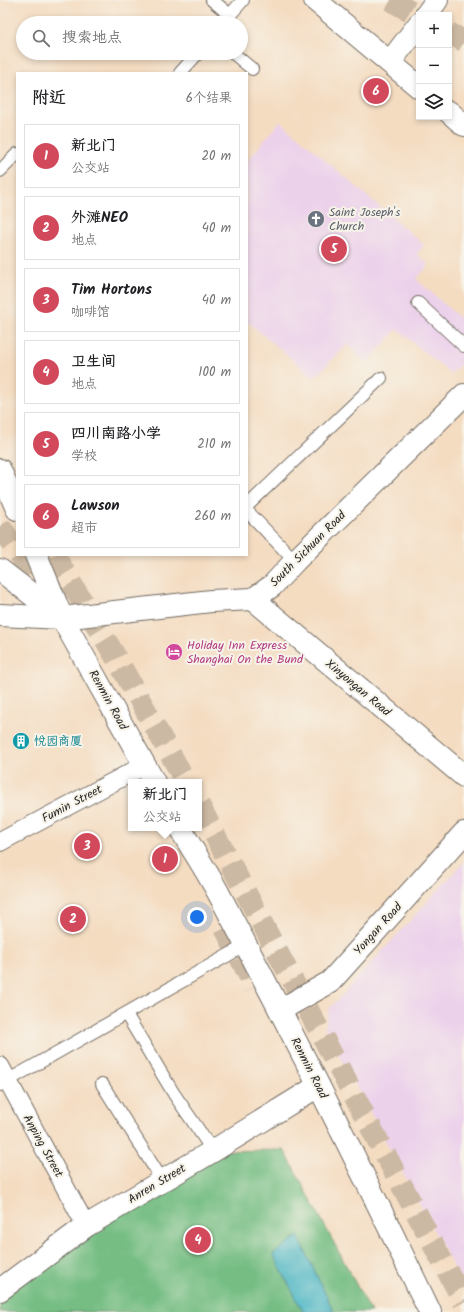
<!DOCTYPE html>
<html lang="zh">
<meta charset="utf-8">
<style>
:root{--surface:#fff;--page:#f6f6f6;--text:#202124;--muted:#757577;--line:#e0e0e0;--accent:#d1495b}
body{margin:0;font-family:Kalam,"LXGW WenKai TC",sans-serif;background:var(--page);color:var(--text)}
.controls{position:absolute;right:12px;top:12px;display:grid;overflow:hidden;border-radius:0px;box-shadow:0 2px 6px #0003}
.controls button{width:36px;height:36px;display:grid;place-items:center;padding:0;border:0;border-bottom:1px solid var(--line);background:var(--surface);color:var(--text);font:20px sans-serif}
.you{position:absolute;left:197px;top:917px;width:14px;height:14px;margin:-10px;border:3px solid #fff;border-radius:50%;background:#1a73e8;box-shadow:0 0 0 6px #1a73e833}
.badge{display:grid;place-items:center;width:26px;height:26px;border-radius:50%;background:var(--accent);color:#fff;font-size:13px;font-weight:700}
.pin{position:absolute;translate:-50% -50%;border:2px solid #fff;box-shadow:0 1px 4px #0006}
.popup{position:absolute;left:128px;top:779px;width:74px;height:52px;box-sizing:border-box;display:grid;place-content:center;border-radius:0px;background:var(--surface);filter:drop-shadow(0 1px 3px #0005);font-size:13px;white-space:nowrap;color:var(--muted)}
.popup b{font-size:15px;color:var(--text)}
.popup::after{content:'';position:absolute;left:50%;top:100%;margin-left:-8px;border:8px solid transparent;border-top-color:var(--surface)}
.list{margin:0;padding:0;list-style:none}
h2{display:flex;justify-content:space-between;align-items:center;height:52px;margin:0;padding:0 16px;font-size:17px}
h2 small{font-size:13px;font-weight:400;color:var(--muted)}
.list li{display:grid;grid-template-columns:26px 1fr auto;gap:12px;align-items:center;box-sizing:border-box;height:64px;margin:0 8px 8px;padding:0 8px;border:1px solid var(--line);border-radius:0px}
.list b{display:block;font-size:15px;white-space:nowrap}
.list p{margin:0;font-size:13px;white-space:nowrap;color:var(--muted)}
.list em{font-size:13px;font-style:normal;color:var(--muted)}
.icon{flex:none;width:22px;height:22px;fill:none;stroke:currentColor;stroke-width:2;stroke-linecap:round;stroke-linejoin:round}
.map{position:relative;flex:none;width:464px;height:1312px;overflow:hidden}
.search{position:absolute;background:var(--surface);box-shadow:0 2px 6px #0003;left:16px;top:16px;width:232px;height:44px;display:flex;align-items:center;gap:10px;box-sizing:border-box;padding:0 14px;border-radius:22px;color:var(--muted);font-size:15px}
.panel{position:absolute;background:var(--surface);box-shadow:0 2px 6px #0003;left:16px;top:72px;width:232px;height:484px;border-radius:0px}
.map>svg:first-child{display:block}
</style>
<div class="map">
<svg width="464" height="1312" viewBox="0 0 464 1312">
<rect width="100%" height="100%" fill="#f7f3e8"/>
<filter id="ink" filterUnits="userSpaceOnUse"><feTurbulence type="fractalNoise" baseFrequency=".025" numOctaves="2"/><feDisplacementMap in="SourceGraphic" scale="8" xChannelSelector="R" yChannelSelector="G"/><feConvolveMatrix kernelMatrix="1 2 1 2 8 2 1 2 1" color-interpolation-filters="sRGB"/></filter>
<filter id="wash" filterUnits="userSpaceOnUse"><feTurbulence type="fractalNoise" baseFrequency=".012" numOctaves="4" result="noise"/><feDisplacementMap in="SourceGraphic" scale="16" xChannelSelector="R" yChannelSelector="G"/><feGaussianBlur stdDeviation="0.9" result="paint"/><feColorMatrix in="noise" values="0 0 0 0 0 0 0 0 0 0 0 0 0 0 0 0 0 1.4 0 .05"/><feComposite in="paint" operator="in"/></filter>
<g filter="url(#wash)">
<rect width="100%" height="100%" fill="#f4dcc1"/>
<!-- built -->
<g fill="#ecd1eb">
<polygon points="280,121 424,245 417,254 429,265 416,279 464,322 464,361 451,374 397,329 366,364 348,344 314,378 247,321 247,162"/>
<polygon points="464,862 464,1287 325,1028 329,1009"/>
</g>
<!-- forest -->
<polygon fill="#74bd83" stroke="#507457" points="284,1150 371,1312 0,1312 0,1290 213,1151"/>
<!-- water -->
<polygon fill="#48b5c4" stroke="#3a7078" points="298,1236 334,1312 303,1312 273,1254"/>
</g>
<g filter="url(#ink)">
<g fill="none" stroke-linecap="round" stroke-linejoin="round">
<!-- secondary-tunnel -->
<g stroke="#ccb9a3" stroke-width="22" stroke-dasharray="22 11" stroke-linecap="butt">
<polyline points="0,526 17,551"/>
<polyline points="20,555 50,608"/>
<polyline points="54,555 114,654 186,782"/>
<polyline points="199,805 464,1302"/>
<polyline points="225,928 255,987"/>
</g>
<!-- trunk-tunnel -->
<g stroke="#ccb9a3" stroke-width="22" stroke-dasharray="22 11" stroke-linecap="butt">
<polyline points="391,0 419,17"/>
<polyline points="449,33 464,41"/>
</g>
<defs>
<g id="service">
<polyline points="212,0 230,15"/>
<polyline points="223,23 243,0"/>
<polyline points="233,53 252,69"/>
<polyline points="180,73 198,53"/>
<polyline points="0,171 17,154"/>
<polyline points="418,303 464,346"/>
<polyline points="247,506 381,378"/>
<polyline points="247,511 295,561"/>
<polyline points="126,1014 174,1094 213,1151"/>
<polyline points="102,1084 162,1180"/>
<polyline points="0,1085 246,945"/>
</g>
<g id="pedestrian">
<polyline points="0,842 145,765"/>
<polyline points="0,1066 86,1226"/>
</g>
<g id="minor">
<polyline points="426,15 437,0"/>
<polyline points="390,62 419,24"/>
<polyline points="253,599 464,776"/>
<polyline points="0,615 62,618 211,601 253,599 272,586 295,561 464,395"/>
<polyline points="280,1010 330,982 464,833"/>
<polyline points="0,1290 86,1226 213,1151 318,1086"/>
</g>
<g id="tertiary">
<polyline points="315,0 419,87"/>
<polyline points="449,112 464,125"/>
</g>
<g id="secondary">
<polyline points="0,470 17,509"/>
<polyline points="36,555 62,618 154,782"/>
<polyline points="0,570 61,617"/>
<path d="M180,828C193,851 208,873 220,896C293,1033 363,1172 430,1312"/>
</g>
</defs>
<!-- service casing -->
<use href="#service" stroke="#716960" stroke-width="14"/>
<!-- pedestrian casing -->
<use href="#pedestrian" stroke="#716960" stroke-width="20"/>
<!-- minor casing -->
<use href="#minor" stroke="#716960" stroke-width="24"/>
<!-- tertiary casing -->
<use href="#tertiary" stroke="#716960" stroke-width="24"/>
<!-- secondary casing -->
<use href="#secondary" stroke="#716960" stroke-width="24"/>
<!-- service -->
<use href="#service" stroke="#fff" stroke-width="12"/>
<!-- pedestrian -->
<use href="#pedestrian" stroke="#fff" stroke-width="18"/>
<!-- minor -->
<use href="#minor" stroke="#fff" stroke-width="22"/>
<!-- tertiary -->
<use href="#tertiary" stroke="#fff" stroke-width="22"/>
<!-- secondary -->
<use href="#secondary" stroke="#fff" stroke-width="22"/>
</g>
</g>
<!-- icons -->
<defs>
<symbol id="church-disc" viewBox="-11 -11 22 22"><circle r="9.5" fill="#6b7280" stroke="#f7f3e8"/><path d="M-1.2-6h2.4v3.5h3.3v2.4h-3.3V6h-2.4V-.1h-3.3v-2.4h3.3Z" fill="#fff"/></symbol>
<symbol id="hotel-disc" viewBox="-11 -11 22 22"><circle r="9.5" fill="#d1479c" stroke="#f7f3e8"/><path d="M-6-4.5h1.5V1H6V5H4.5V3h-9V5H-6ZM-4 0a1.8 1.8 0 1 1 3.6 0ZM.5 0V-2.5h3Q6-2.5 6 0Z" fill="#fff"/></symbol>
<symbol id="building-disc" viewBox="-11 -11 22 22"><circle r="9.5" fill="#0f9aa8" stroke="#f7f3e8"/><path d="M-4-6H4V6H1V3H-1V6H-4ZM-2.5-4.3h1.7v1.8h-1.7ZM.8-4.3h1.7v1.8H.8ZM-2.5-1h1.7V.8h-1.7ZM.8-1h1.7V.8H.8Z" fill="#fff"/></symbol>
</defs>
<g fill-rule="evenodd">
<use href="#church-disc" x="306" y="209" width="20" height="20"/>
<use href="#hotel-disc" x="164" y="642" width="20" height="20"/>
<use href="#building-disc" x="11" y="731" width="20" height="20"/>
</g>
<g text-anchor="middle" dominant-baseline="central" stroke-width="4" stroke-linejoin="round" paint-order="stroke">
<!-- worship labels -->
<g font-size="12" fill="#5b616d" stroke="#f7f3e8" text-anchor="start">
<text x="329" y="212">Saint Joseph's<tspan x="329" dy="14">Church</tspan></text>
</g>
<!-- street labels -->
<g font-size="12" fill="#2b2b2b" stroke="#f7f3e8">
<text transform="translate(308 549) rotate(-45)">South Sichuan Road</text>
<text transform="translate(358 688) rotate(40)">Xinyongan Road</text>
<text transform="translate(108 700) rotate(61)">Renmin Road</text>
<text transform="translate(72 804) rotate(-28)">Fumin Street</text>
<text transform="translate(378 929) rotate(-48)">Yongan Road</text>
<text transform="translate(309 1068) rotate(63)">Renmin Road</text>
<text transform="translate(43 1146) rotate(61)">Anping Street</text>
<text transform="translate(157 1184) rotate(-31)">Anren Street</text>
</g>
<!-- hotel labels -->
<g font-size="12" fill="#b23c85" stroke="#f7f3e8" text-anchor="start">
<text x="187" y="645">Holiday Inn Express<tspan x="187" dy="14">Shanghai On the Bund</tspan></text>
</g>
<!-- culture labels -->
<g font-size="12" fill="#0d838f" stroke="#f7f3e8" text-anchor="start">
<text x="34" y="741">悦园商厦</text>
</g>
</g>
</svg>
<div class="controls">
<button>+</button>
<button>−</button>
<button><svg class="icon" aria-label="layers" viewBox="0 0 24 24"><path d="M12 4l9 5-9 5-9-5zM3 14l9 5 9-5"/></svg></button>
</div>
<div class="you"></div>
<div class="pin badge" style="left:165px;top:859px">1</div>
<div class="popup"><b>新北门</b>公交站</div>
<div class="pin badge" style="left:73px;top:919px">2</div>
<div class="pin badge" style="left:87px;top:846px">3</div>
<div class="pin badge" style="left:198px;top:1240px">4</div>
<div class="pin badge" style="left:334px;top:249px">5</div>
<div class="pin badge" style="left:376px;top:91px">6</div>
<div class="search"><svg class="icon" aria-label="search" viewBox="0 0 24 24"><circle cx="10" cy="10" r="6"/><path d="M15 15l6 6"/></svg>搜索地点</div>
<section class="panel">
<h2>附近<small>6个结果</small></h2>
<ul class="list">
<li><span class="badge">1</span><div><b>新北门</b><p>公交站</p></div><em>20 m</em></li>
<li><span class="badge">2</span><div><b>外滩NEO</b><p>地点</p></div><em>40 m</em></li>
<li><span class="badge">3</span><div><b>Tim Hortons</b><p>咖啡馆</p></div><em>40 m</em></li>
<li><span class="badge">4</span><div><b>卫生间</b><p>地点</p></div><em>100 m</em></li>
<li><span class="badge">5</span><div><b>四川南路小学</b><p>学校</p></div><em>210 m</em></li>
<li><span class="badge">6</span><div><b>Lawson</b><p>超市</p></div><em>260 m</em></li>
</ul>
</section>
</div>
